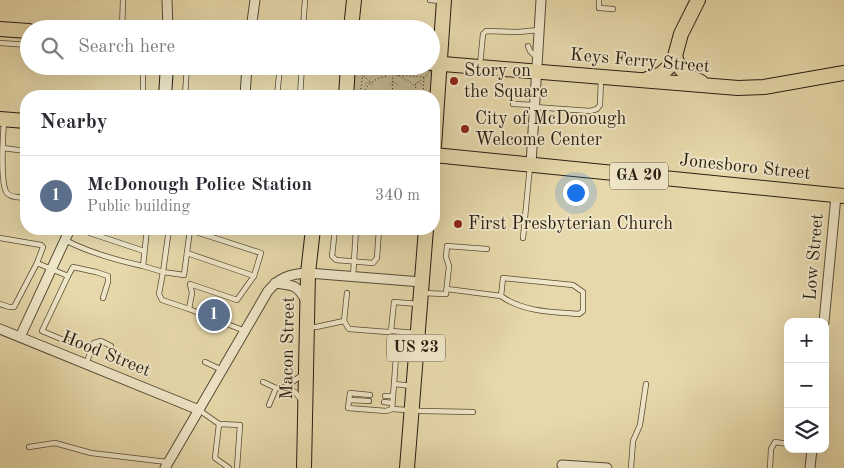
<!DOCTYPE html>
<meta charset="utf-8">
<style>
:root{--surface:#fff;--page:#f2f2f3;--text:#2b2b33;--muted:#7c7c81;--line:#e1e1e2;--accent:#d93025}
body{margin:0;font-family:"Old Standard TT",serif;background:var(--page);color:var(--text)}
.controls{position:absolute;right:15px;bottom:15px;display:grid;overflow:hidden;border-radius:10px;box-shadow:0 5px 20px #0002}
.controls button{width:45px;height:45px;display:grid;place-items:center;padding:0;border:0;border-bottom:1px solid var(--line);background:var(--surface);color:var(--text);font:25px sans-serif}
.you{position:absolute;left:575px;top:192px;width:18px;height:18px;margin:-12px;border:4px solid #fff;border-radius:50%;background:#1a73e8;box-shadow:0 0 0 8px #1a73e833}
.badge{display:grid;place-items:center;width:32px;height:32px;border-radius:50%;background:var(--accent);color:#fff;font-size:16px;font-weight:700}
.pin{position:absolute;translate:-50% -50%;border:2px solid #fff;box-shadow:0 1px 5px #0006}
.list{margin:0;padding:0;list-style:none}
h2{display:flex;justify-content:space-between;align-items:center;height:65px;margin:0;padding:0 20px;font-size:21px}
h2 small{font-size:16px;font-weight:400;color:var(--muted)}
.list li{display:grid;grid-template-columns:32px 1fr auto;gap:15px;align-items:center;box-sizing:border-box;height:80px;padding:0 20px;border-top:1px solid var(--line)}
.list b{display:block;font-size:19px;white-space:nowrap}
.list p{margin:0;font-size:16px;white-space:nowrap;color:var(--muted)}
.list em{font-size:16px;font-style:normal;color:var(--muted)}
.icon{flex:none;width:28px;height:28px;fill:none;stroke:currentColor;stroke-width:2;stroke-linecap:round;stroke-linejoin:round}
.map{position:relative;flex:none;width:844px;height:468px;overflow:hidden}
.search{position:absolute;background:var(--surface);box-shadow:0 5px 20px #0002;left:20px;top:20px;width:420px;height:55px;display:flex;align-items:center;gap:12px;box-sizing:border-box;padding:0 18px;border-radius:28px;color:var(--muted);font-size:19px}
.panel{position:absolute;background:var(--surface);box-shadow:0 5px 20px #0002;left:20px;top:90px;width:420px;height:145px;border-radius:20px}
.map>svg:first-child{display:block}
</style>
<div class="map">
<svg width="844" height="468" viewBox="0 0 844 468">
<defs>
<pattern id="forest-crowns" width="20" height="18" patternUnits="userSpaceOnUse" patternTransform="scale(1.25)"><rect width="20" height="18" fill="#c6b890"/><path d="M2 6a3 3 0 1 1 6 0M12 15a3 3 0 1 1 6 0" fill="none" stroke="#aa9e7b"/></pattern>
</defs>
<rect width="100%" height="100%" fill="#e6d8aa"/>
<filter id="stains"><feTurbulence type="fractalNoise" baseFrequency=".004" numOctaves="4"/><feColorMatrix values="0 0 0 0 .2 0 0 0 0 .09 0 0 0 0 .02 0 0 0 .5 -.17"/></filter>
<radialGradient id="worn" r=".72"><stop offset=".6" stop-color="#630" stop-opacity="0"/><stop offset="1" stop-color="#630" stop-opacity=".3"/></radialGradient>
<!-- forest -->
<polygon fill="url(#forest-crowns)" stroke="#766a50" points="439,64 434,96 346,96 348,66 431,66"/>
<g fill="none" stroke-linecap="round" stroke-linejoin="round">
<defs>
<g id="lane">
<polyline points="430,0 442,1"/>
<polyline points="599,0 599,8 613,9"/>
<polyline points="122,29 123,0"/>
<polyline points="303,29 305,0"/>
<polyline points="0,43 29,45"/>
<polyline points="528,46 530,51 537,58"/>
<polyline points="480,65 483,34 486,31 518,32 539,30"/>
<polyline points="143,66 143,96"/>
<polyline points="185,96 187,66"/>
<polyline points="277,96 280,66"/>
<polyline points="300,96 302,66"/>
<polyline points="513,104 534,105"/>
<polyline points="534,107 590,111 597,109 600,105 601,79"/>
<path d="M4,121C3,135 0,184 7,193C11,198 20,197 26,198"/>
<polyline points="3,148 26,151"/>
<polyline points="92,229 90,233 144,251"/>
<polyline points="147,229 143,266 163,272 159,294 162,300 189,309"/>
<polyline points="169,229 163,272 184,275 190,230 261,253 254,276 237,300 190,284 192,293 189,309 245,331"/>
<polyline points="335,229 332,256 336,260 373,263 377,258 379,229"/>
<polyline points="0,238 41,245 43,247 37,263 14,307 9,307 0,304"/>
<polyline points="523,238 530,166"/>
<path d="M65,240C90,253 115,260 143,266"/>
<polyline points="187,253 254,276"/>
<polyline points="37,263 68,276 42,331 66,341"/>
<polyline points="68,276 73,267 96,272 108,276 108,282 103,298"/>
<polyline points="353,277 356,229"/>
<path d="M447,289L501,296L503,278L573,285L583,292V311L579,314C553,312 523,312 501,296"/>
<polyline points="347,293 344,321 349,329 388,332 391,331"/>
<polyline points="422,293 446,294 449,266 446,257 447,246 487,249"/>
<polyline points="309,327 316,327 344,321"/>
<polyline points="208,328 212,319"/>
<polyline points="417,333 391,331 394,302 419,304"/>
<polyline points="205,362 222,370"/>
<polyline points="86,364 94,343 101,341 111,346"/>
<polyline points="263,382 276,388"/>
<polyline points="394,384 392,409 422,411 473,412"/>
<polyline points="413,386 394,384 397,342 415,343"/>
<polyline points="286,387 295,392 302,401"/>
<polyline points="370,395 350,393 348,408 386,411 392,409"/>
<polyline points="385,396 393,396"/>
<polyline points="349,400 369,401"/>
<polyline points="384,402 392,403"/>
<polyline points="269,405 276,388 286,387 303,374"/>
<polyline points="199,410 219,424"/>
<polyline points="29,447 55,443 91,453 167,462"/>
<polyline points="229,468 215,458 219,424 240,425 237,468"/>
<polyline points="631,468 633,441 640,425 646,384"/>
<polyline points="770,468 771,449 775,442 788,444"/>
</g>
<g id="street">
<polyline points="167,0 168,29"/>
<polyline points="251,29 255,0"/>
<polyline points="245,96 247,66"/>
<polyline points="531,164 541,0"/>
<path d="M275,283C293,285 298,285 306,301"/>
<polyline points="824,322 836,196"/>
<polyline points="0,329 199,410"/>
<polyline points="20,337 70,229"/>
<polyline points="562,465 607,468"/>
<path d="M165,468L268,291C280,277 290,274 308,273L422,282"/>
<polyline points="810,468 812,449"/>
</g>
<polyline id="secondary" points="165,96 167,66"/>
<g id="primary">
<polyline points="0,29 29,31"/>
<polyline points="351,29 354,0"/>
<path d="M675,56C679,71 687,76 701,82"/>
<polyline points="431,63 738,88 764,87 844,73"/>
<polyline points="647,79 661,74 671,65 675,56 681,34 698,0"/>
<polyline points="346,96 348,66"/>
<polyline points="0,119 26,121"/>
<polyline points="434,147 444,0"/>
<polyline points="434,155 844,196"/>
<polyline points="304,468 308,273 313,229"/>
<polyline points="407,468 426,229"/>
</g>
</defs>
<!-- lane casing -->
<use href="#lane" stroke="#574c37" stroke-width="6"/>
<!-- street casing -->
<use href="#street" stroke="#574c37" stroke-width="11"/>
<!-- secondary casing -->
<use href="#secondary" stroke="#271d11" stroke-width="14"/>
<!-- primary casing -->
<use href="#primary" stroke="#271d11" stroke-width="16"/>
<!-- path -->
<g stroke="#271d11" stroke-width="1" stroke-dasharray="1 2.5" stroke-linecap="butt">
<polyline points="359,71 370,82"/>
<path d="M398,76C409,79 416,86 421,96"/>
<polyline points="415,85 427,75"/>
<polyline points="360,96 363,73 424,77"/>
<path d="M362,96C366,85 375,78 387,76"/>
<polyline points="392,96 393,75"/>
<polyline points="423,96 424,77"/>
</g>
<!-- lane -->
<use href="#lane" stroke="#efe6c8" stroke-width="4.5"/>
<!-- street -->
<use href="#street" stroke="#efe6c8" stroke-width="9"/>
<!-- secondary -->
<use href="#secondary" stroke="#efe6c8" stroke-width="12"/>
<!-- primary -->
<use href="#primary" stroke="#e6d8aa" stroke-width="14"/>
</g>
<!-- markers -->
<g fill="#8f2418" stroke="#efe6c8" stroke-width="2">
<circle cx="454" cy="81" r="5"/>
<circle cx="465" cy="129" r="5"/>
<circle cx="458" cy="224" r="5"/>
</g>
<g text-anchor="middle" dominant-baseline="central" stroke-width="4" stroke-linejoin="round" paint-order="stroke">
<!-- shield labels -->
<g fill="#efe6c8" stroke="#635948" stroke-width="1">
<rect x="610" y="162.5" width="58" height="27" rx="4"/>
<rect x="387" y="334.5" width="58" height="27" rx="4"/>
</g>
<g font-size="16" font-weight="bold" fill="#271d11">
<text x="639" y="176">GA 20</text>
<text x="416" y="348">US 23</text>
</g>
<!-- street labels -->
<g font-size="18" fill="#271d11" stroke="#efe6c8">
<text transform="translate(640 61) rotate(5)">Keys Ferry Street</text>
<text transform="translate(745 167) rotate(6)">Jonesboro Street</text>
<text transform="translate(814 257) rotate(-85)">Low Street</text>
<text transform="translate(288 348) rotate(-89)">Macon Street</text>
<text transform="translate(106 354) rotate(22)">Hood Street</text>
</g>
<!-- poi labels -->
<g font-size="18" fill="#271d11" stroke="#efe6c8" text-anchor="start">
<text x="464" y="71">Story on<tspan x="464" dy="21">the Square</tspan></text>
<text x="475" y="119">City of McDonough<tspan x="475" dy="21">Welcome Center</tspan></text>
<text x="468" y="224">First Presbyterian Church</text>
</g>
</g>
<rect width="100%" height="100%" filter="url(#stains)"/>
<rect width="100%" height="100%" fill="url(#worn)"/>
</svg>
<div class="controls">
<button>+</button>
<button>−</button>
<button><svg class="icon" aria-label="layers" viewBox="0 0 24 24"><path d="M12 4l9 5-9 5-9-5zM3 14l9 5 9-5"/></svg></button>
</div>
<div class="you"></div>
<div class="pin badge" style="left:214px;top:315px;background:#5c6f8a">1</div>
<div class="search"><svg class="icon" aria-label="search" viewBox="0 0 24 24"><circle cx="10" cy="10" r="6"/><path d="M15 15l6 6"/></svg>Search here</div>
<section class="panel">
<h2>Nearby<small></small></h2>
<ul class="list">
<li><span class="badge" style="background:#5c6f8a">1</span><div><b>McDonough Police Station</b><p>Public building</p></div><em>340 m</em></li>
</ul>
</section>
</div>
